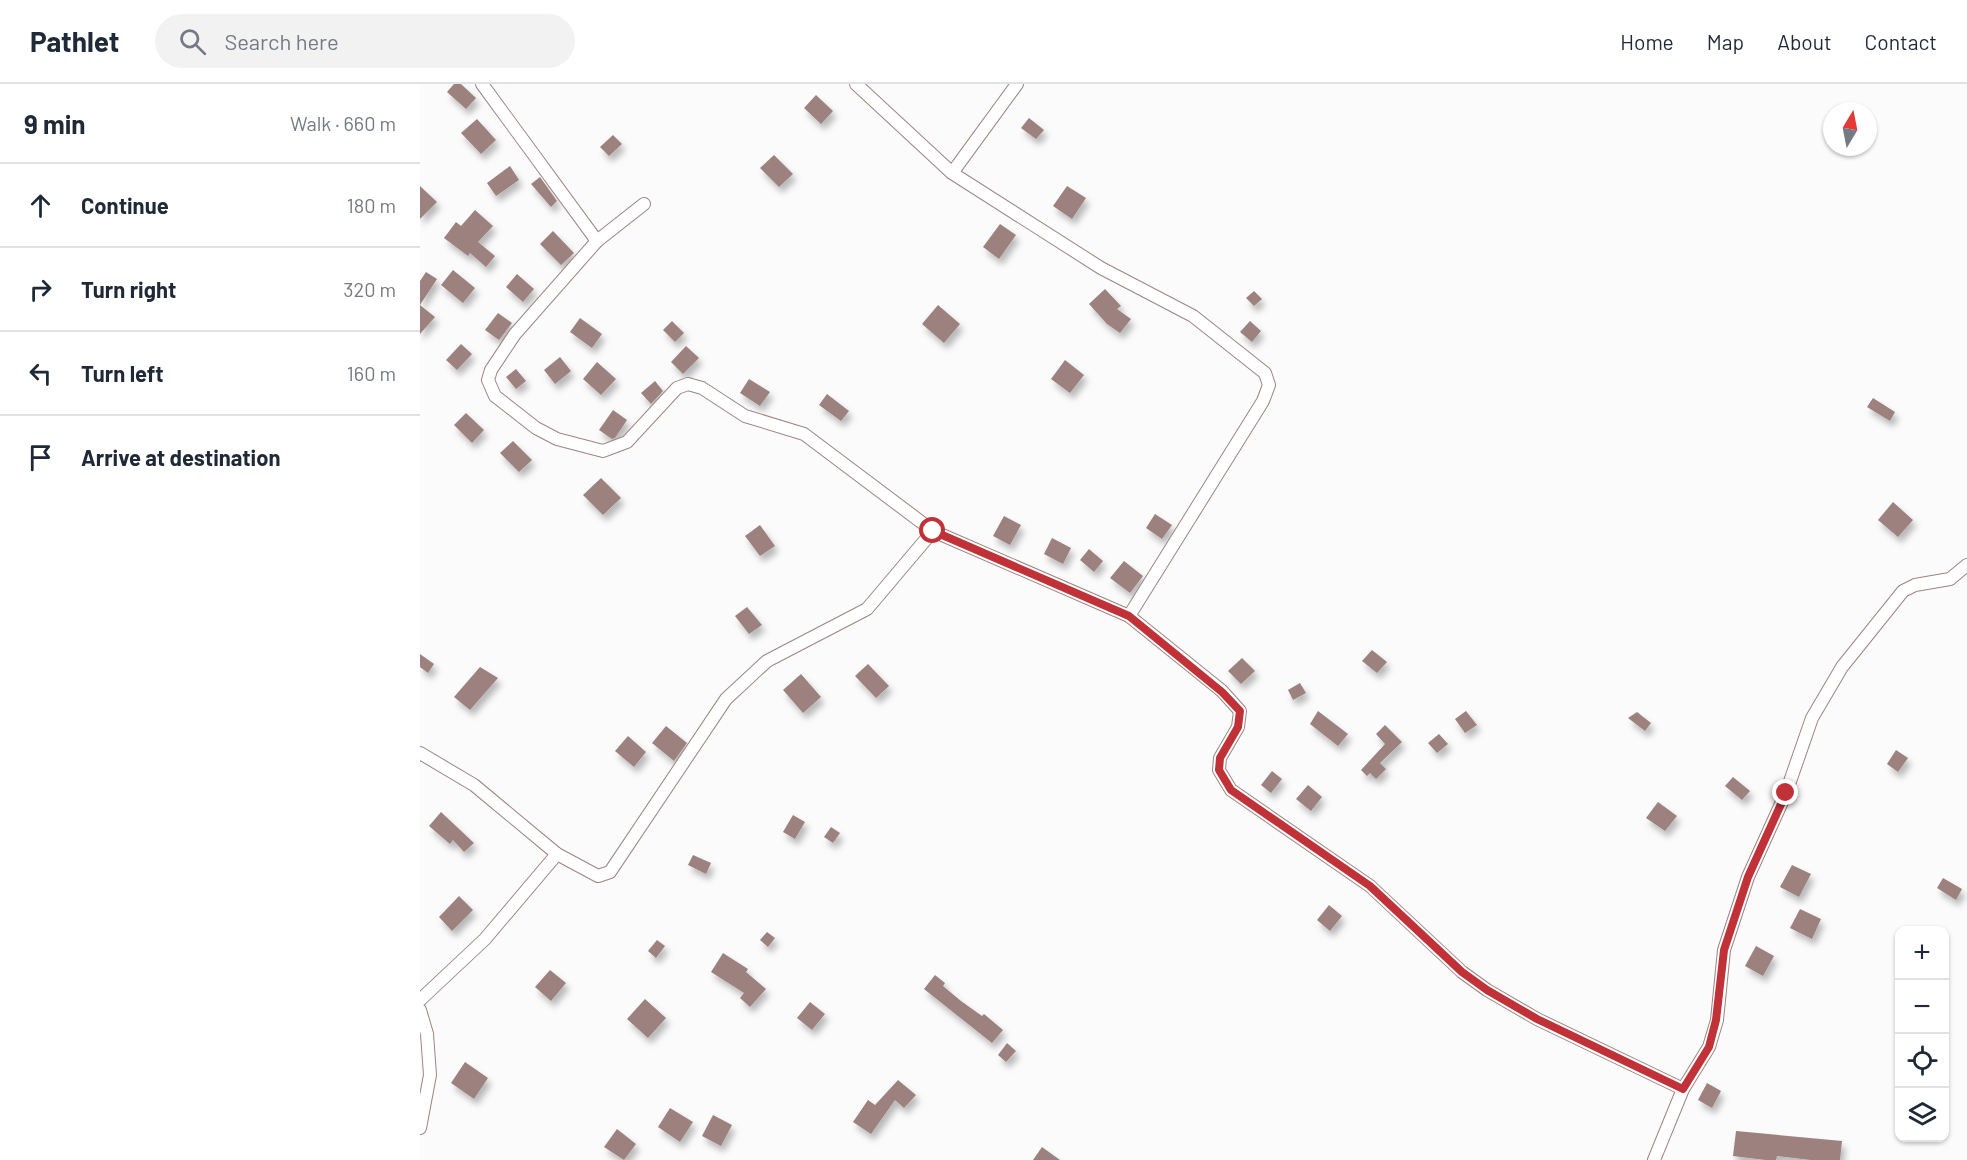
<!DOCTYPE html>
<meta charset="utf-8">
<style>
:root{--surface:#fff;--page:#f2f2f3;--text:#1f2937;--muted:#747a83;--line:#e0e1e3}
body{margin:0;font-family:Barlow,sans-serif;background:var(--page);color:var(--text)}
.controls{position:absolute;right:18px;bottom:18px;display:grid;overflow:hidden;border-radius:12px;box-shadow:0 2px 4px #0004}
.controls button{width:54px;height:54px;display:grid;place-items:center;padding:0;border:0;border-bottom:2px solid var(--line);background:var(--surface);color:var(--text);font:30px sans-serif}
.compass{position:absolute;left:1403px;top:18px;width:54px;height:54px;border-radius:50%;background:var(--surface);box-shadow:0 2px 4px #0004;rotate:10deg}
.stop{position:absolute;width:18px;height:18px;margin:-14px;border:4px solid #c13138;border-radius:50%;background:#fff}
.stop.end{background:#c13138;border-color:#fff;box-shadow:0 2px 6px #0008}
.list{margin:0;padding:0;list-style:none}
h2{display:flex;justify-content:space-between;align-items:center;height:78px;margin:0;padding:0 24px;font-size:26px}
h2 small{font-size:20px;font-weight:400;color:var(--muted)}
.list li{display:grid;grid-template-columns:39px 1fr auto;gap:18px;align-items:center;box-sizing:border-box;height:84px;padding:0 24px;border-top:2px solid var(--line)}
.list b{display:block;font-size:22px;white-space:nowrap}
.list em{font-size:20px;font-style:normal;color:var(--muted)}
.icon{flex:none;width:33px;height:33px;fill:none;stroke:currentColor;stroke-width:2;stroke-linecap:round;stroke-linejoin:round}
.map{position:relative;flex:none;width:1547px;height:1076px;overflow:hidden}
header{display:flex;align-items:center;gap:36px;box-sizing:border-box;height:84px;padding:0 30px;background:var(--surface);border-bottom:2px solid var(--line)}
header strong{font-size:28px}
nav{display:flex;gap:33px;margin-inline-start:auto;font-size:21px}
.search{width:420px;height:54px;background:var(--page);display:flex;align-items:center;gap:15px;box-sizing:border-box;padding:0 21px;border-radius:33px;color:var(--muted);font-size:22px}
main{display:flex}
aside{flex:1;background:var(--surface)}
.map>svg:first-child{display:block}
</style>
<header>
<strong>Pathlet</strong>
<div class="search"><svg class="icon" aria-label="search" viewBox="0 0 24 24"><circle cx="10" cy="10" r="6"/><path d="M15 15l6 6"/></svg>Search here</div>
<nav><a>Home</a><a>Map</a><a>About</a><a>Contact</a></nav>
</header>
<main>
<aside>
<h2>9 min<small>Walk · 660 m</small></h2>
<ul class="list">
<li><svg class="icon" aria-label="ahead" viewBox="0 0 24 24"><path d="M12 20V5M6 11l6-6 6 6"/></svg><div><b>Continue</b></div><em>180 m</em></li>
<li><svg class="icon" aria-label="right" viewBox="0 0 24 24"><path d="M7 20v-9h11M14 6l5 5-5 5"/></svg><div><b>Turn right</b></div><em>320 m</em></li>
<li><svg class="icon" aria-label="left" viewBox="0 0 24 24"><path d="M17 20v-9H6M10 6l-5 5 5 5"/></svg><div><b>Turn left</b></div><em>160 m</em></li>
<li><svg class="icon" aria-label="arrive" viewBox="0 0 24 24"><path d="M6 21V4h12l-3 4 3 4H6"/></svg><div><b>Arrive at destination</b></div></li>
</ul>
</aside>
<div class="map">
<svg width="1547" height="1076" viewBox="0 0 1547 1076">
<defs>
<filter id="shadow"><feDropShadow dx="3.5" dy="6" stdDeviation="3" flood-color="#0004"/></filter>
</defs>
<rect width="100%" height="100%" fill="#fbfbfb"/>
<!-- building -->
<g fill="#9c817f" filter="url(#shadow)">
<polygon points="34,0 41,0 56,14 46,25 27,8"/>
<polygon points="396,11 413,27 401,40 384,24"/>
<polygon points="609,34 624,46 616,55 601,44"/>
<polygon points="57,35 76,56 61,70 41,49"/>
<polygon points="193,51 202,60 189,72 180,63"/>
<polygon points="354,71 373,90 359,103 340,84"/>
<polygon points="90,82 99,96 76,112 67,99"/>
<polygon points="120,93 137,117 131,123 111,100"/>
<polygon points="0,102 17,118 0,135"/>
<polygon points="647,102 666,114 652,135 633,122"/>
<polygon points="55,126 73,142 58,158 75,172 66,183 50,169 48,172 24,154 36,138 41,142"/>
<polygon points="580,140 596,151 579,175 563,163"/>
<polygon points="133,147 154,169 141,181 120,160"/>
<polygon points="33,186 55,204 43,219 21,201"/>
<polygon points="6,188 17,195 0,221 15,233 0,250 0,197"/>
<polygon points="97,190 114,205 103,218 86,203"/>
<polygon points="685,205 701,222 697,225 711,235 700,249 687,240 669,220"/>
<polygon points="834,207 842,215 834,222 826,214"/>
<polygon points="518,221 540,240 524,259 502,240"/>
<polygon points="78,229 92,239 79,256 65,246"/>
<polygon points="160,234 182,250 172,264 150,248"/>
<polygon points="252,237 264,249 255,258 243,246"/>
<polygon points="830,237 841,247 832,258 820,248"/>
<polygon points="41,260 52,270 37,286 26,276"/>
<polygon points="266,262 279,274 263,290 251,278"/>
<polygon points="140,273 151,287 135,300 124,286"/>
<polygon points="645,276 664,291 650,309 631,295"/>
<polygon points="177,278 196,295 181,311 163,295"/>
<polygon points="96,285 106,297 96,305 86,293"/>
<polygon points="329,295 350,308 340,322 320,309"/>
<polygon points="235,297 243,307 231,320 221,309"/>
<polygon points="407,310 429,327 421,337 399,321"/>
<polygon points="1453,314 1475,328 1470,337 1447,323"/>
<polygon points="193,326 207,336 195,354 192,355 179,346"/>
<polygon points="46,329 64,346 52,359 34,341"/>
<polygon points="93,357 112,376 99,388 80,369"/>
<polygon points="181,394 201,414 183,431 163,411"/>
<polygon points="1473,418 1493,436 1478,453 1458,436"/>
<polygon points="735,430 752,441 742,455 726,444"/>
<polygon points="584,432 601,441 590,461 573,452"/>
<polygon points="340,441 355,462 340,472 325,452"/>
<polygon points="632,454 651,464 643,480 624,470"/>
<polygon points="669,465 683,477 674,488 660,476"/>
<polygon points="704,477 723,492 710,509 690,494"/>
<polygon points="327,523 342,541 329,550 315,532"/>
<polygon points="952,566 967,578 957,589 942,577"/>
<polygon points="0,570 14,580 8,589 0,583"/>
<polygon points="822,574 835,587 821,600 808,587"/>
<polygon points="448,580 469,602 456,614 435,592"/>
<polygon points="60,583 78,594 50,626 34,613"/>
<polygon points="381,590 401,613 383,629 363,606"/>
<polygon points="880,599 886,609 873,616 868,606"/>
<polygon points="898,627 928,650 918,662 890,640"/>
<polygon points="1046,627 1057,641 1045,649 1035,635"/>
<polygon points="1217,628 1231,639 1225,647 1208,634"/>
<polygon points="965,641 982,658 960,679 966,685 956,695 950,689 947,692 941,686 965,660 956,650"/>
<polygon points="246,642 267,659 254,677 232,659"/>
<polygon points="1019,650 1028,660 1017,669 1008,659"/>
<polygon points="208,652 226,668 214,683 195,667"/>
<polygon points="1476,666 1488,674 1478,688 1467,680"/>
<polygon points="852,687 862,695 851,709 841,701"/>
<polygon points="1313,693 1330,707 1322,716 1305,702"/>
<polygon points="888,701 902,713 891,727 876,715"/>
<polygon points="1238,718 1257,732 1245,747 1226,734"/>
<polygon points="21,728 54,759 44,768 33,756 30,760 9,742"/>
<polygon points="373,731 385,738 375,755 363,748"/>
<polygon points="411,743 420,749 413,759 404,753"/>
<polygon points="273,771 291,779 286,790 268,781"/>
<polygon points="1372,781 1391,790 1379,813 1360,803"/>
<polygon points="1523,794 1542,805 1536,816 1517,804"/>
<polygon points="39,812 53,826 32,847 19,833"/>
<polygon points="909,821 922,832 910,847 897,836"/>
<polygon points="1380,825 1401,835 1392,855 1370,844"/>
<polygon points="347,848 355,854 348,863 340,856"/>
<polygon points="237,856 245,862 236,874 228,867"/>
<polygon points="1336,862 1354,872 1343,892 1325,882"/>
<polygon points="303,869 328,885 326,888 346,905 330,923 320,914 324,909 291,888"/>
<polygon points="130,886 146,899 131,917 115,903"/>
<polygon points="515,891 525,899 523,902 541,917 562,932 564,930 583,946 572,959 504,905"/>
<polygon points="225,915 246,934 228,954 207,935"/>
<polygon points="390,918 405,930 392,946 377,934"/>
<polygon points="587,959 596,967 586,978 578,971"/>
<polygon points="45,978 68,994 54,1015 31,999"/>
<polygon points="478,996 496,1011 484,1024 475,1016 451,1050 433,1038 448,1016 455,1021"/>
<polygon points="1287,999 1301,1007 1292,1024 1278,1016"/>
<polygon points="250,1024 273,1038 260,1058 238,1043"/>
<polygon points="293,1031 312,1041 301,1062 282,1052"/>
<polygon points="197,1045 216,1060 204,1076 184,1063"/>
<polygon points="1316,1047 1422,1057 1420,1076 1391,1076 1357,1072 1356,1076 1346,1076 1313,1072"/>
<polygon points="622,1063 640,1076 613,1076"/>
</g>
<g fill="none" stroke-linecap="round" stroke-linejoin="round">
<defs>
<g id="minor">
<polyline points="62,0 177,157"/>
<polyline points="436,0 532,89 681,184 773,232 845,289 849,301 843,317 709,532"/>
<polyline points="532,89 597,0"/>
<polyline points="224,120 177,157 95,250 71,286 68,296 75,312 116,344 137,355 183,367 207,358 257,304 268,300 282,304 325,332 384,350 513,447 709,532 802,607 820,627 818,643 800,674 799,686 811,706 950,802 1042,888 1067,906 1117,935 1263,1005"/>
<polyline points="0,669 54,701 137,770 178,792 190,788 306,615 347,577 447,525 513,447"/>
<polyline points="0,916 65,855 137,770"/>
<polyline points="0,926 7,950 10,991 0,1044"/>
<polyline points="1234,1076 1263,1005 1289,963 1297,936 1304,866 1328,793 1366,709 1392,634 1422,583 1483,507 1495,501 1530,495 1547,481"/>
</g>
</defs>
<!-- minor casing -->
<use href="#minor" stroke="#9e8481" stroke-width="14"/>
<!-- minor -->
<use href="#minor" stroke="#fff" stroke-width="12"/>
</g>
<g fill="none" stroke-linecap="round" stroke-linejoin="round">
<!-- route -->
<polyline stroke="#c13138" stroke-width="8" points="513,447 709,532 802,608 820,627 818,643 800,674 799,686 811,706 950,802 1042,888 1067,906 1117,935 1263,1005 1289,963 1296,936 1304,866 1328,793 1366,709"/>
</g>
</svg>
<div class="controls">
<button>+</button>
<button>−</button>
<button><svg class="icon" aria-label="locate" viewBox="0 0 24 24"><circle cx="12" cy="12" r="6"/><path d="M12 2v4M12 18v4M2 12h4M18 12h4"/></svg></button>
<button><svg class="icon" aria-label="layers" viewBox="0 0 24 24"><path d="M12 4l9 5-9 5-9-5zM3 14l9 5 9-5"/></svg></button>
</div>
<svg class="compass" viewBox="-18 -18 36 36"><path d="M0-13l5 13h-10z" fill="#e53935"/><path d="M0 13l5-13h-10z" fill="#747a83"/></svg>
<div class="stop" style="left:513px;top:447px"></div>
<div class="stop end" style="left:1366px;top:709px"></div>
</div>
</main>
